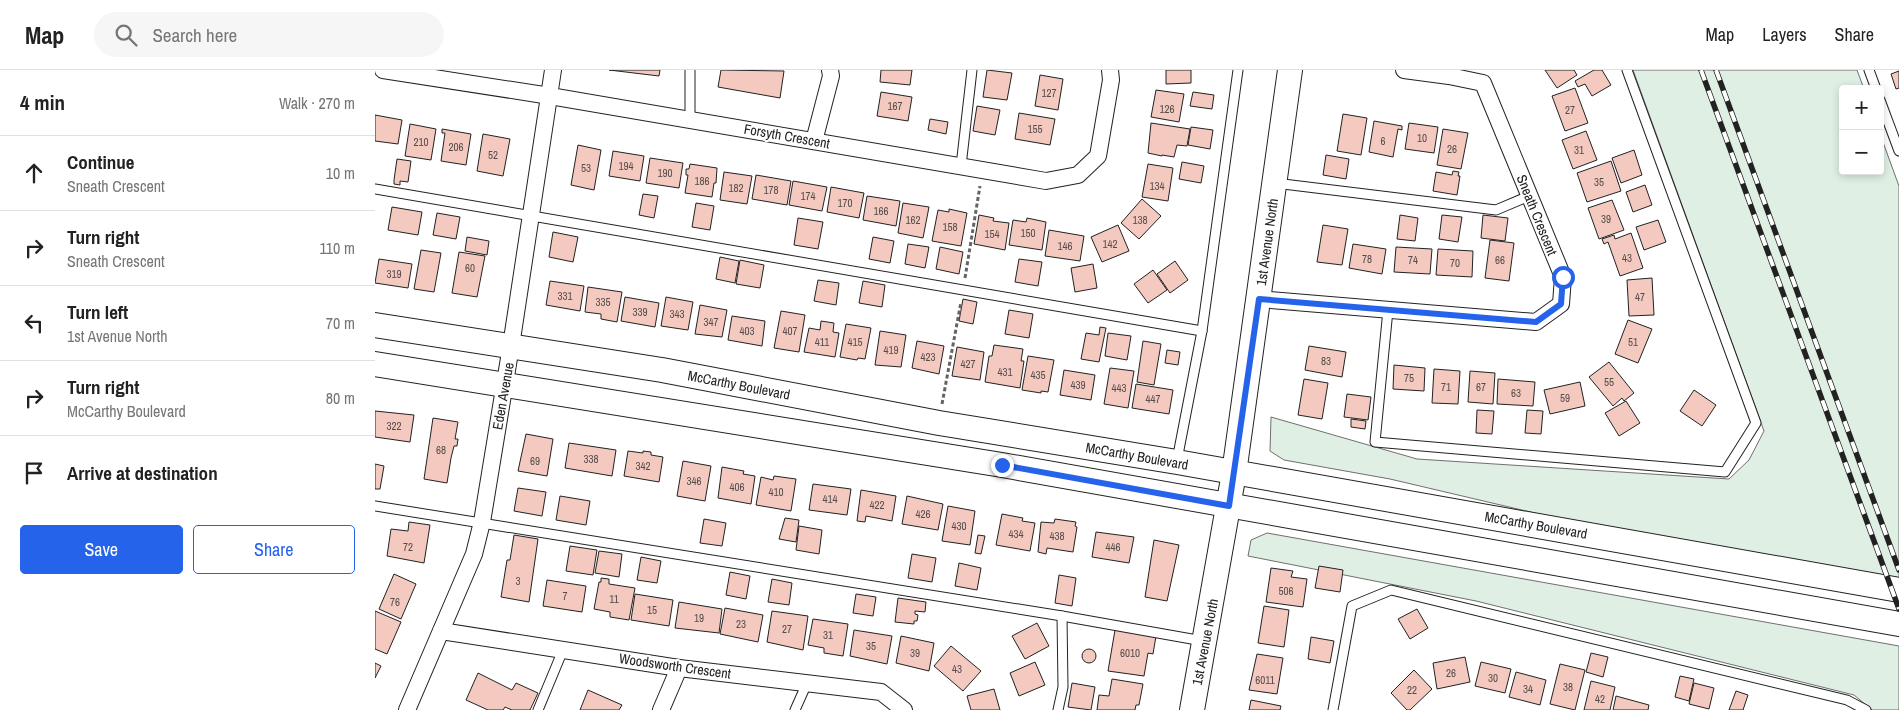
<!DOCTYPE html>
<meta charset="utf-8">
<style>
:root{--surface:#fff;--page:#f6f6f6;--text:#222;--muted:#767676;--line:#e0e0e0;--accent:#2563eb}
body{margin:0;font-family:"Archivo Narrow",sans-serif;background:var(--page);color:var(--text)}
.controls{position:absolute;right:15px;top:15px;display:grid;overflow:hidden;border-radius:5px;box-shadow:0 2px 8px #0003}
.controls button{width:45px;height:45px;display:grid;place-items:center;padding:0;border:0;border-bottom:1px solid var(--line);background:var(--surface);color:var(--text);font:25px sans-serif}
.stop{position:absolute;width:15px;height:15px;margin:-11px;border:4px solid #2563eb;border-radius:50%;background:#fff}
.stop.end{background:#2563eb;border-color:#fff;box-shadow:0 1px 5px #0008}
.list{margin:0;padding:0;list-style:none}
h2{display:flex;justify-content:space-between;align-items:center;height:65px;margin:0;padding:0 20px;font-size:21px}
h2 small{font-size:16px;font-weight:400;color:var(--muted)}
.list li{display:grid;grid-template-columns:32px 1fr auto;gap:15px;align-items:center;box-sizing:border-box;height:75px;padding:0 20px;border-top:1px solid var(--line)}
.list b{display:block;font-size:19px;white-space:nowrap}
.list p{margin:0;font-size:16px;white-space:nowrap;color:var(--muted)}
.list em{font-size:16px;font-style:normal;color:var(--muted)}
.actions{display:flex;gap:10px;padding:15px 20px}
.actions a{flex:1;padding:11px 0;border:1px solid var(--accent);border-radius:5px;text-align:center;font-size:18px;color:var(--accent)}
.actions .main{background:var(--accent);color:#fff}
.icon{flex:none;width:28px;height:28px;fill:none;stroke:currentColor;stroke-width:2;stroke-linecap:round;stroke-linejoin:round}
.map{position:relative;flex:none;width:1524px;height:640px;overflow:hidden}
header{display:flex;align-items:center;gap:30px;box-sizing:border-box;height:70px;padding:0 25px;background:var(--surface);border-bottom:1px solid var(--line)}
header strong{font-size:24px}
nav{display:flex;gap:28px;margin-inline-start:auto;font-size:18px}
.search{width:350px;height:45px;background:var(--page);display:flex;align-items:center;gap:12px;box-sizing:border-box;padding:0 18px;border-radius:28px;color:var(--muted);font-size:19px}
main{display:flex}
aside{flex:1;background:var(--surface)}
.map>svg:first-child{display:block}
</style>
<header>
<strong>Map</strong>
<div class="search"><svg class="icon" aria-label="search" viewBox="0 0 24 24"><circle cx="10" cy="10" r="6"/><path d="M15 15l6 6"/></svg>Search here</div>
<nav><a>Map</a><a>Layers</a><a>Share</a></nav>
</header>
<main>
<aside>
<h2>4 min<small>Walk · 270 m</small></h2>
<ul class="list">
<li><svg class="icon" aria-label="ahead" viewBox="0 0 24 24"><path d="M12 20V5M6 11l6-6 6 6"/></svg><div><b>Continue</b><p>Sneath Crescent</p></div><em>10 m</em></li>
<li><svg class="icon" aria-label="right" viewBox="0 0 24 24"><path d="M7 20v-9h11M14 6l5 5-5 5"/></svg><div><b>Turn right</b><p>Sneath Crescent</p></div><em>110 m</em></li>
<li><svg class="icon" aria-label="left" viewBox="0 0 24 24"><path d="M17 20v-9H6M10 6l-5 5 5 5"/></svg><div><b>Turn left</b><p>1st Avenue North</p></div><em>70 m</em></li>
<li><svg class="icon" aria-label="right" viewBox="0 0 24 24"><path d="M7 20v-9h11M14 6l5 5-5 5"/></svg><div><b>Turn right</b><p>McCarthy Boulevard</p></div><em>80 m</em></li>
<li><svg class="icon" aria-label="arrive" viewBox="0 0 24 24"><path d="M6 21V4h12l-3 4 3 4H6"/></svg><div><b>Arrive at destination</b></div></li>
</ul>
<div class="actions"><a class="main">Save</a><a>Share</a></div>
</aside>
<div class="map">
<svg width="1524" height="640" viewBox="0 0 1524 640">
<rect width="100%" height="100%" fill="#fff"/>
<!-- green -->
<g fill="#e0efe3" stroke="#6f6f6f">
<polygon points="1258,0 1482,0 1489,19 1468,19 1468,101 1505,101 1505,64 1524,116 1524,510 1249,464 1015,409 909,390 895,381 896,347 1042,389 1354,409 1374,390 1389,361"/>
<polygon points="892,463 1524,576 1524,640 1497,640 1479,625 1101,531 873,486 876,470"/>
</g>
<!-- building -->
<g fill="#f3c9c0" stroke="#222">
<polygon points="234,0 285,0 284,6"/>
<polygon points="346,0 409,1 405,28 343,17"/>
<polygon points="506,0 537,0 535,15 505,12"/>
<polygon points="612,0 637,3 632,30 608,27"/>
<polygon points="791,0 816,0 816,13 791,14"/>
<polygon points="1170,0 1199,0 1202,5 1182,18"/>
<polygon points="1219,0 1227,0 1236,15 1217,26 1210,14 1203,17 1200,11"/>
<polygon points="1524,1 1524,18 1521,19 1516,4"/>
<polygon points="665,5 688,9 683,40 660,36"/>
<polygon points="1200,18 1213,53 1190,61 1177,26"/>
<polygon points="781,20 809,24 804,52 776,47"/>
<polygon points="506,22 537,27 533,51 502,46"/>
<polygon points="818,22 839,25 837,39 815,36"/>
<polygon points="602,36 625,40 620,65 598,61"/>
<polygon points="644,43 680,49 675,75 640,69"/>
<polygon points="968,44 992,48 986,85 962,81"/>
<polygon points="0,45 27,50 23,74 0,71"/>
<polygon points="555,49 573,52 571,64 553,60"/>
<polygon points="999,51 1027,56 1027,60 1023,59 1018,87 994,82"/>
<polygon points="776,53 815,59 812,76 802,75 799,87 787,85 787,86 773,83"/>
<polygon points="1034,53 1063,57 1059,83 1030,79"/>
<polygon points="35,54 61,59 56,90 30,86"/>
<polygon points="816,57 838,60 835,79 813,75"/>
<polygon points="67,59 96,64 91,95 66,91 70,63 67,63"/>
<polygon points="1068,59 1093,63 1086,99 1062,95"/>
<polygon points="1211,61 1222,90 1198,99 1187,70"/>
<polygon points="108,64 135,69 128,106 102,101"/>
<polygon points="203,75 226,80 219,120 196,115"/>
<polygon points="1259,80 1267,105 1246,113 1237,88"/>
<polygon points="238,81 269,86 265,111 234,106"/>
<polygon points="951,85 974,89 971,109 948,105"/>
<polygon points="275,88 308,93 304,118 271,113"/>
<polygon points="22,89 36,91 33,112 25,111 25,115 19,114 19,110"/>
<polygon points="1236,91 1246,121 1212,132 1202,103"/>
<polygon points="807,92 829,96 826,113 804,109"/>
<polygon points="315,94 342,98 341,113 339,113 337,127 310,123 313,105 311,105 311,99 314,99"/>
<polygon points="773,94 798,98 793,131 767,127"/>
<polygon points="1078,101 1084,102 1083,106 1085,106 1082,125 1058,121 1061,102 1077,105"/>
<polygon points="349,102 377,106 372,134 345,130"/>
<polygon points="381,105 416,111 412,135 377,129"/>
<polygon points="418,111 452,117 447,141 414,135"/>
<polygon points="1270,115 1277,135 1258,142 1251,122"/>
<polygon points="456,117 489,123 484,148 452,142"/>
<polygon points="268,124 283,126 279,148 264,145"/>
<polygon points="492,126 525,131 521,156 488,150"/>
<polygon points="767,129 786,146 764,169 746,153"/>
<polygon points="1237,130 1249,160 1224,169 1213,138"/>
<polygon points="321,133 339,136 335,160 317,157"/>
<polygon points="528,133 554,137 548,168 523,163"/>
<polygon points="17,137 47,142 43,165 13,160"/>
<polygon points="574,139 592,143 586,176 557,171 563,140 574,142"/>
<polygon points="62,143 85,147 81,169 58,165"/>
<polygon points="604,145 619,148 618,151 634,153 630,180 599,174"/>
<polygon points="1025,145 1043,148 1040,171 1022,169"/>
<polygon points="1067,145 1087,147 1083,172 1064,169"/>
<polygon points="1108,145 1133,148 1130,171 1106,168"/>
<polygon points="423,148 448,152 443,179 419,175"/>
<polygon points="652,148 671,152 667,180 634,175 638,150 651,152"/>
<polygon points="1283,150 1291,172 1269,180 1261,157"/>
<polygon points="743,155 754,181 727,192 716,167"/>
<polygon points="948,155 973,159 967,195 942,192"/>
<polygon points="674,160 709,166 705,191 670,186"/>
<polygon points="178,162 203,167 198,192 174,187"/>
<polygon points="1256,163 1268,198 1245,206 1233,172 1229,174 1227,169 1239,165 1240,169"/>
<polygon points="92,167 114,171 112,185 90,181"/>
<polygon points="498,167 519,171 515,193 494,189"/>
<polygon points="1115,170 1139,173 1134,211 1110,208"/>
<polygon points="533,174 554,177 550,198 530,194"/>
<polygon points="978,174 1011,179 1007,204 974,198"/>
<polygon points="565,177 588,182 584,204 561,199"/>
<polygon points="1021,177 1057,179 1055,204 1019,202"/>
<polygon points="1063,179 1098,181 1097,207 1061,205"/>
<polygon points="46,180 66,183 59,222 39,219"/>
<polygon points="84,182 110,186 102,227 77,223"/>
<polygon points="345,187 364,191 360,213 341,209"/>
<polygon points="4,189 37,194 33,218 0,213"/>
<polygon points="644,189 667,192 663,216 640,212"/>
<polygon points="365,190 389,195 385,218 361,214"/>
<polygon points="800,191 813,210 795,223 782,204"/>
<polygon points="718,194 722,218 700,222 696,198"/>
<polygon points="778,200 792,220 773,233 759,214"/>
<polygon points="1277,208 1279,245 1254,246 1252,210"/>
<polygon points="443,210 464,213 461,235 439,231"/>
<polygon points="175,211 209,216 205,241 171,235"/>
<polygon points="488,211 510,215 507,237 484,233"/>
<polygon points="213,217 247,222 242,252 226,249 226,244 210,242"/>
<polygon points="250,227 284,233 280,257 246,251"/>
<polygon points="291,227 318,232 313,260 286,256"/>
<polygon points="588,229 602,232 598,254 584,251"/>
<polygon points="325,235 352,240 347,267 320,264"/>
<polygon points="634,240 658,244 654,268 630,264"/>
<polygon points="406,241 430,245 424,282 399,278"/>
<polygon points="357,246 390,251 387,276 353,270"/>
<polygon points="1253,250 1277,259 1263,293 1240,284"/>
<polygon points="446,251 459,253 458,262 464,263 460,287 429,282 434,258 445,260"/>
<polygon points="471,254 496,258 490,289 483,288 482,290 465,287"/>
<polygon points="725,257 731,258 724,292 706,289 711,263 724,265"/>
<polygon points="505,261 531,265 526,297 500,295"/>
<polygon points="733,263 756,266 752,290 730,286"/>
<polygon points="542,271 569,276 564,304 537,298"/>
<polygon points="768,271 786,274 779,315 762,312"/>
<polygon points="619,275 648,279 646,291 649,291 645,318 610,312 614,286 617,286"/>
<polygon points="934,276 971,282 967,307 930,300"/>
<polygon points="582,277 609,282 605,310 577,306"/>
<polygon points="792,280 805,282 803,295 790,293"/>
<polygon points="653,286 679,290 673,322 666,321 666,323 647,320"/>
<polygon points="1234,292 1259,323 1249,331 1247,328 1238,336 1214,307"/>
<polygon points="1019,295 1050,298 1049,321 1018,319"/>
<polygon points="735,298 759,301 753,338 729,334"/>
<polygon points="1059,299 1085,301 1083,334 1057,333"/>
<polygon points="689,300 720,305 716,330 685,325"/>
<polygon points="1095,301 1120,303 1118,334 1093,332"/>
<polygon points="929,309 953,313 947,349 923,345"/>
<polygon points="1123,309 1160,312 1158,336 1122,334"/>
<polygon points="1205,312 1210,336 1175,344 1169,320"/>
<polygon points="761,314 798,320 794,344 757,338"/>
<polygon points="1319,320 1341,335 1327,356 1305,341"/>
<polygon points="972,324 996,327 993,350 969,347"/>
<polygon points="1251,331 1265,353 1244,366 1230,343"/>
<polygon points="1102,340 1119,341 1117,364 1101,363"/>
<polygon points="1152,340 1168,341 1166,364 1150,363"/>
<polygon points="0,341 39,345 35,372 0,367"/>
<polygon points="58,348 83,352 80,369 83,369 82,376 79,376 76,388 72,413 49,409"/>
<polygon points="976,349 991,351 990,359 976,357"/>
<polygon points="151,364 178,369 172,406 143,401"/>
<polygon points="194,373 241,380 237,406 190,398"/>
<polygon points="253,381 268,383 268,381 276,382 276,385 288,387 284,412 249,406"/>
<polygon points="308,391 336,396 330,431 302,426"/>
<polygon points="0,394 9,396 5,419 0,419"/>
<polygon points="347,397 369,401 368,404 380,406 376,434 343,428"/>
<polygon points="399,406 421,409 416,441 381,435 386,407 398,410"/>
<polygon points="438,414 476,419 472,445 434,440"/>
<polygon points="143,418 171,422 167,446 139,441"/>
<polygon points="486,420 521,426 517,451 491,446 490,452 482,451"/>
<polygon points="185,426 215,431 211,455 181,450"/>
<polygon points="532,426 568,434 563,460 527,454"/>
<polygon points="573,436 600,441 595,475 567,471"/>
<polygon points="627,444 648,448 647,451 660,453 655,481 621,475"/>
<polygon points="410,448 424,450 421,472 404,469"/>
<polygon points="329,449 351,453 347,476 325,473"/>
<polygon points="680,449 701,452 700,456 702,457 698,482 672,478 671,484 663,482 666,452 679,453"/>
<polygon points="34,452 55,455 49,493 12,486 16,459 33,461"/>
<polygon points="424,456 447,460 444,484 421,480"/>
<polygon points="721,462 759,467 754,493 717,487"/>
<polygon points="139,465 163,469 154,532 126,527 132,490 135,490"/>
<polygon points="603,465 610,466 606,484 600,483"/>
<polygon points="779,470 804,475 792,531 770,527"/>
<polygon points="195,476 222,480 218,505 191,501"/>
<polygon points="224,481 247,484 244,507 220,503"/>
<polygon points="537,484 561,488 557,512 533,508"/>
<polygon points="266,487 286,491 282,513 262,510"/>
<polygon points="584,493 606,498 602,520 580,516"/>
<polygon points="944,496 968,500 965,522 940,518"/>
<polygon points="896,498 918,501 916,507 932,509 928,537 891,532"/>
<polygon points="355,502 375,506 371,529 351,525"/>
<polygon points="19,504 41,514 26,549 4,539"/>
<polygon points="684,505 701,508 697,536 680,533"/>
<polygon points="226,508 234,509 234,514 260,518 254,550 235,547 235,542 219,539 224,512 226,512"/>
<polygon points="397,509 417,513 414,535 393,532"/>
<polygon points="172,510 211,516 207,542 168,536"/>
<polygon points="260,524 298,530 294,556 256,550"/>
<polygon points="481,524 501,527 498,546 478,543"/>
<polygon points="523,528 551,532 550,542 540,541 540,544 543,545 542,551 539,551 539,554 520,552"/>
<polygon points="304,532 347,539 344,563 300,558"/>
<polygon points="889,536 914,540 909,577 883,573"/>
<polygon points="350,538 388,545 383,572 345,564"/>
<polygon points="1042,539 1053,558 1035,569 1023,549"/>
<polygon points="0,541 26,552 12,584 0,579"/>
<polygon points="397,541 433,546 428,580 392,572"/>
<polygon points="438,549 473,554 468,586 449,583 449,578 433,575"/>
<polygon points="662,553 674,576 650,589 637,566"/>
<polygon points="479,560 517,566 512,594 475,586"/>
<polygon points="740,560 781,566 778,584 773,583 769,606 733,601"/>
<polygon points="526,566 559,573 554,601 521,593"/>
<polygon points="936,567 959,571 955,593 933,589"/>
<polygon points="576,576 606,601 588,621 559,596"/>
<circle cx="714" cy="586" r="7"/>
<polygon points="1216,583 1233,587 1228,607 1211,602"/>
<polygon points="882,584 908,588 902,624 874,620"/>
<polygon points="1090,587 1095,612 1062,619 1058,593"/>
<polygon points="660,592 670,615 644,626 635,603"/>
<polygon points="1106,592 1136,599 1130,623 1100,616"/>
<polygon points="0,593 6,596 0,608"/>
<polygon points="1185,594 1210,600 1200,640 1175,634"/>
<polygon points="1039,600 1057,619 1035,640 1032,640 1016,623"/>
<polygon points="1141,602 1171,610 1165,635 1134,627"/>
<polygon points="103,603 137,620 141,613 163,623 155,640 137,640 130,637 128,640 113,640 91,630"/>
<polygon points="1305,606 1319,609 1314,631 1300,627"/>
<polygon points="737,609 768,614 764,635 761,635 760,640 722,640 724,625 734,626"/>
<polygon points="1216,611 1240,617 1235,640 1209,640"/>
<polygon points="697,613 720,617 716,640 693,637"/>
<polygon points="1319,613 1339,618 1334,639 1314,634"/>
<polygon points="619,619 625,640 596,640 592,626"/>
<polygon points="213,620 247,635 244,640 205,640"/>
<polygon points="1361,621 1373,625 1368,640 1354,640"/>
<polygon points="1241,626 1274,635 1273,640 1238,640"/>
<polygon points="876,630 906,636 905,640 874,640"/>
</g>
<g fill="none" stroke-linecap="round" stroke-linejoin="round">
<defs>
<g id="lane">
<polyline points="315,0 315,50"/>
<polyline points="1494,0 1501,19"/>
<polyline points="1505,30 1524,81"/>
<polyline points="586,96 597,0"/>
<polyline points="900,113 1121,140 1154,126"/>
<polyline points="0,119 827,261"/>
<polyline points="1013,240 1000,372 1350,402 1381,353 1252,0"/>
<polyline points="802,390 827,261 863,0"/>
<polyline points="0,436 687,546 828,571"/>
<polyline points="163,640 188,580"/>
<polyline points="420,640 432,613"/>
<polyline points="683,640 688,617 687,546"/>
<polyline points="958,640 977,536 1016,520 1472,630 1491,640"/>
</g>
<g id="street">
<polyline points="8,0 175,26 671,111 703,105 723,86 736,10 735,0"/>
<polyline points="439,71 456,6 455,0"/>
<polyline points="884,229 1161,252 1186,234 1188,207 1108,13 1074,6 1029,0"/>
<polyline points="66,561 304,598 506,622 529,640"/>
<polyline points="32,640 99,484 107,452 136,276 178,0"/>
<polyline points="286,640 304,598"/>
</g>
<g id="secondary">
<polyline points="0,255 287,300 564,353 802,392 1524,520"/>
<polyline points="0,294 627,395 1524,554"/>
<polyline points="817,640 859,403 915,0"/>
</g>
</defs>
<!-- lane casing -->
<use href="#lane" stroke="#222" stroke-width="11"/>
<!-- street casing -->
<use href="#street" stroke="#222" stroke-width="18"/>
<!-- secondary casing -->
<use href="#secondary" stroke="#222" stroke-width="26"/>
<!-- path -->
<g stroke="#646464" stroke-width="3" stroke-dasharray="4 2.5" stroke-linecap="butt">
<polyline points="590,208 605,116"/>
<polyline points="567,334 586,232"/>
</g>
<!-- lane -->
<use href="#lane" stroke="#fff" stroke-width="9"/>
<!-- street -->
<use href="#street" stroke="#fff" stroke-width="16"/>
<!-- secondary -->
<use href="#secondary" stroke="#fff" stroke-width="24"/>
<defs>
<g id="rail">
<polyline points="1326,0 1524,539"/>
<polyline points="1341,0 1524,500"/>
</g>
</defs>
<!-- rail casing -->
<use href="#rail" stroke="#222" stroke-width="5.5"/>
<!-- rail -->
<use href="#rail" stroke="#fff" stroke-width="4" stroke-dasharray="11" stroke-linecap="butt"/>
</g>
<g fill="none" stroke-linecap="round" stroke-linejoin="round">
<!-- route -->
<polyline stroke="#2563eb" stroke-width="6" points="627,395 854,436 884,229 1161,252 1186,234 1188,207"/>
</g>
<g text-anchor="middle" dominant-baseline="central" stroke-width="4" stroke-linejoin="round" paint-order="stroke">
<!-- number labels -->
<g font-size="11" fill="#564c4a">
<text x="674" y="23">127</text>
<text x="520" y="36">167</text>
<text x="792" y="39">126</text>
<text x="1195" y="40">27</text>
<text x="660" y="59">155</text>
<text x="1047" y="68">10</text>
<text x="1008" y="71">6</text>
<text x="46" y="72">210</text>
<text x="81" y="77">206</text>
<text x="1077" y="79">26</text>
<text x="1204" y="80">31</text>
<text x="118" y="85">52</text>
<text x="251" y="96">194</text>
<text x="211" y="98">53</text>
<text x="290" y="103">190</text>
<text x="327" y="111">186</text>
<text x="1224" y="112">35</text>
<text x="782" y="116">134</text>
<text x="361" y="118">182</text>
<text x="396" y="120">178</text>
<text x="433" y="126">174</text>
<text x="470" y="133">170</text>
<text x="506" y="141">166</text>
<text x="1231" y="149">39</text>
<text x="538" y="150">162</text>
<text x="765" y="150">138</text>
<text x="575" y="157">158</text>
<text x="653" y="163">150</text>
<text x="617" y="164">154</text>
<text x="735" y="174">142</text>
<text x="690" y="176">146</text>
<text x="1252" y="188">43</text>
<text x="992" y="189">78</text>
<text x="1038" y="190">74</text>
<text x="1125" y="190">66</text>
<text x="1080" y="193">70</text>
<text x="95" y="198">60</text>
<text x="19" y="204">319</text>
<text x="190" y="226">331</text>
<text x="1265" y="227">47</text>
<text x="228" y="232">335</text>
<text x="265" y="242">339</text>
<text x="302" y="244">343</text>
<text x="336" y="252">347</text>
<text x="372" y="261">403</text>
<text x="415" y="261">407</text>
<text x="447" y="272">411</text>
<text x="480" y="272">415</text>
<text x="1258" y="272">51</text>
<text x="516" y="280">419</text>
<text x="553" y="287">423</text>
<text x="951" y="291">83</text>
<text x="593" y="294">427</text>
<text x="630" y="302">431</text>
<text x="663" y="305">435</text>
<text x="1034" y="308">75</text>
<text x="1234" y="312">55</text>
<text x="703" y="315">439</text>
<text x="1071" y="317">71</text>
<text x="1106" y="317">67</text>
<text x="744" y="318">443</text>
<text x="1141" y="323">63</text>
<text x="1190" y="328">59</text>
<text x="778" y="329">447</text>
<text x="19" y="356">322</text>
<text x="66" y="380">68</text>
<text x="216" y="389">338</text>
<text x="160" y="391">69</text>
<text x="268" y="396">342</text>
<text x="319" y="411">346</text>
<text x="362" y="417">406</text>
<text x="401" y="422">410</text>
<text x="455" y="429">414</text>
<text x="502" y="435">422</text>
<text x="548" y="444">426</text>
<text x="584" y="456">430</text>
<text x="641" y="464">434</text>
<text x="682" y="466">438</text>
<text x="33" y="477">72</text>
<text x="738" y="477">446</text>
<text x="143" y="511">3</text>
<text x="911" y="521">506</text>
<text x="190" y="526">7</text>
<text x="239" y="529">11</text>
<text x="20" y="532">76</text>
<text x="277" y="540">15</text>
<text x="324" y="548">19</text>
<text x="366" y="554">23</text>
<text x="412" y="559">27</text>
<text x="453" y="565">31</text>
<text x="496" y="576">35</text>
<text x="540" y="583">39</text>
<text x="755" y="583">6010</text>
<text x="582" y="599">43</text>
<text x="1076" y="603">26</text>
<text x="1118" y="608">30</text>
<text x="890" y="610">6011</text>
<text x="1193" y="617">38</text>
<text x="1153" y="619">34</text>
<text x="1037" y="620">22</text>
<text x="1225" y="629">42</text>
</g>
<!-- street labels -->
<g font-size="14" fill="#222" stroke="#fff">
<text transform="translate(412 66) rotate(10)">Forsyth Crescent</text>
<text transform="translate(1162 145) rotate(68)">Sneath Crescent</text>
<text transform="translate(892 172) rotate(-82)">1st Avenue North</text>
<text transform="translate(364 315) rotate(11)">McCarthy Boulevard</text>
<text transform="translate(128 326) rotate(-80)">Eden Avenue</text>
<text transform="translate(762 386) rotate(10)">McCarthy Boulevard</text>
<text transform="translate(1161 455) rotate(10)">McCarthy Boulevard</text>
<text transform="translate(830 572) rotate(-79)">1st Avenue North</text>
<text transform="translate(300 596) rotate(8)">Woodsworth Crescent</text>
</g>
</g>
</svg>
<div class="controls">
<button>+</button>
<button>−</button>
</div>
<div class="stop" style="left:1188px;top:207px"></div>
<div class="stop end" style="left:627px;top:395px"></div>
</div>
</main>
